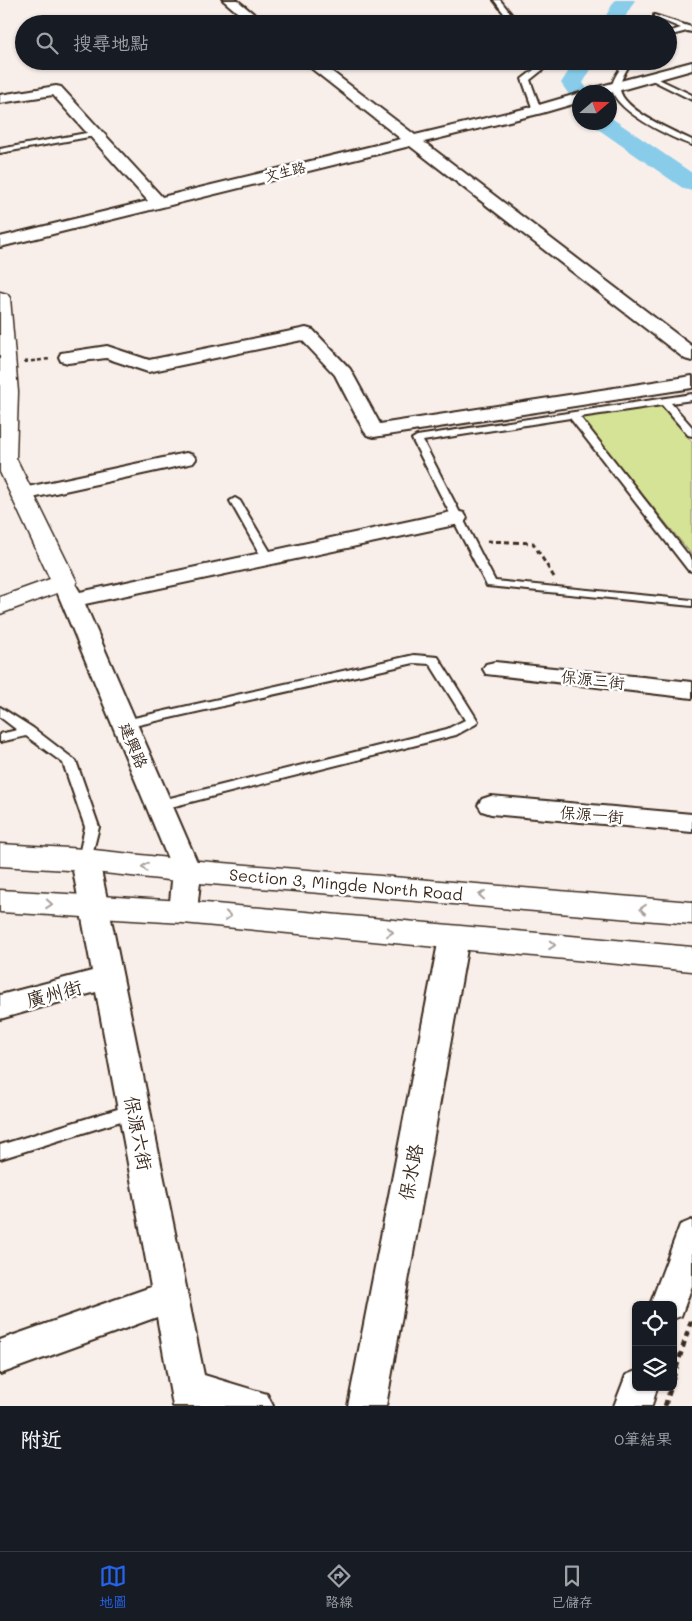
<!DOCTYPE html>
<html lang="zh-TW">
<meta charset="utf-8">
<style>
:root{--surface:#171b24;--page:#242831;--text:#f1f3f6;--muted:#9ea1a6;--line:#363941;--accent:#2563eb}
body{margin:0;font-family:Mali,"LXGW WenKai TC",sans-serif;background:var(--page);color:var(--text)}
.controls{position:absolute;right:15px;bottom:15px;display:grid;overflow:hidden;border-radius:8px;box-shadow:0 1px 4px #0004}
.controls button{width:45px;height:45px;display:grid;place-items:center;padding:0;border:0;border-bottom:1px solid var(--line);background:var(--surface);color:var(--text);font:25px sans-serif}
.compass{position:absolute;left:572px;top:85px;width:45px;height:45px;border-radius:50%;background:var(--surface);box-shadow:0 1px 4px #0004;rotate:70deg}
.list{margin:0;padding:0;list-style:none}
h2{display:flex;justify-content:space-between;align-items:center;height:65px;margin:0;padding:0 20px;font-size:21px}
h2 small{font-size:16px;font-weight:400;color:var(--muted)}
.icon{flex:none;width:28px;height:28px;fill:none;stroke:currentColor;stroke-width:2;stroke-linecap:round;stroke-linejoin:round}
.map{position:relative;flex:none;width:692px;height:1406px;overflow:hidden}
.search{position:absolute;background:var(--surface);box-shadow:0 1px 4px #0004;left:15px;right:15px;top:15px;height:55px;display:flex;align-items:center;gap:12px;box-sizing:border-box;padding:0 18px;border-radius:28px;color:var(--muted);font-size:19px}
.sheet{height:145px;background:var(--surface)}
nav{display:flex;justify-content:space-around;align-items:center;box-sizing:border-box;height:70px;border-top:1px solid var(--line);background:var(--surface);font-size:14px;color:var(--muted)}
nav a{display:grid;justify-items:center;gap:2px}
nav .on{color:var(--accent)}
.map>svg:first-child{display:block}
</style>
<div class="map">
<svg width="692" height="1406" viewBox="0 0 692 1406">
<rect width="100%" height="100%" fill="#f9efea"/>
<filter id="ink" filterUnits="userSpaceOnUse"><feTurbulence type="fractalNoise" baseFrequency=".02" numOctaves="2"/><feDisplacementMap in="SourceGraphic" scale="10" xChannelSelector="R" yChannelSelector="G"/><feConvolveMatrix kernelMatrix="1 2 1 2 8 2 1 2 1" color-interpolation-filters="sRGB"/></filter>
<g filter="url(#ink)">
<!-- green -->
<polygon fill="#d5e396" stroke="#88865a" points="660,405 692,442 692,555 579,416"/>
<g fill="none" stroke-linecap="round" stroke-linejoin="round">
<!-- river -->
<g fill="#89ccea" fill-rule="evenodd">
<polygon points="615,0 635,0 621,24 601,24"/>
<polygon points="575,61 596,61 583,83 590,92 580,92 580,100 572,99 561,83"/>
<polygon points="610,117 692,173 692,191 684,189 595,127 592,122 610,122"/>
</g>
<defs>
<g id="service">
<polygon points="494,0 500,0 519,24 512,24"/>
<polygon points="654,15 691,27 692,32 687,31 668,36 668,32 681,28 654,17"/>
<polygon points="542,61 549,61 550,64 530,80 541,110 537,112 533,110 522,79 543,63"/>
<path d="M625,61H632C628,68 621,77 620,86C617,108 675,132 692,140V145C673,139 610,109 612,86C613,78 621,68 625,61Z"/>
<polygon points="650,75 692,95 692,100 646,77"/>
<polygon points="97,131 101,133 100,135 0,153 0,149"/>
<polygon points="692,394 692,400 671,403 692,427 692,436 688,435 662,405 580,417 692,560 692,571 688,570 570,418 423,441 495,581 692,600 692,606 487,586 412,439 417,436"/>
<polygon points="235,498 240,501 274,558 272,560 268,561 262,558 230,501"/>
<polygon points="414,655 438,657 478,721 476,724 456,735 159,810 154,808 152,805 154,802 447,729 465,720 430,664 414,663 125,728 119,724 125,720"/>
<polygon points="0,707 33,728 76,761 99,827 90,863 80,863 78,860 85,827 63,763 26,736 0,742 0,734 17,730 0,717"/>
<polygon points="134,1104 140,1105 142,1110 140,1115 0,1159 0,1145"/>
</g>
<g id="minor">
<polygon points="223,0 237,0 266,24 251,24"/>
<polygon points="302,61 318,61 415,135 532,107 580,93 580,102 542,113 424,142 692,346 692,361 685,359 410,146 0,247 0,237 148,201 53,95 0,103 0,95 56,86 61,87 162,197 401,139"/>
<polygon points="692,62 692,70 610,93 588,92 590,89"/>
<polygon points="306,328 313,330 350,369 380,424 692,376 692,388 374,437 367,435 364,431 335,375 302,340 148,372 106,358 68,363 61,361 59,357 61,353 107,346 149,360"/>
<polygon points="186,453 193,455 196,459 193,463 23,500 15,499 12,494 15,489 23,488"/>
<polygon points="456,511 464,513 467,518 464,523 85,604 201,871 197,912 193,919 183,922 173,919 169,912 173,871 55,587 58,582 66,580 74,582 80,592"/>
<polygon points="495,662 692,682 692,698 486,674 483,669 486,664"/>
<polygon points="491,796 692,814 692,832 491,814 482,811 478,805 482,799"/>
<polygon points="85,850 95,853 99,860 204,1375 267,1394 273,1406 173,1406 157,1317 0,1374 0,1340 151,1287 96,992 0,1019 0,995 92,971 71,860 75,853"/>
<polygon points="454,927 464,930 469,938 386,1406 348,1406 439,938 444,930"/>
<polygon points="692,1220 692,1286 681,1316 673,1319 673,1305 650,1305 680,1225"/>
<polygon points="636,1371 636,1387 657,1387 652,1406 614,1406 626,1375"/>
</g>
<polygon id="tertiary" points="0,292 7,294 10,298 18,392 16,458 77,582 73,587 0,614 0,597 50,579 0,472"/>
<g id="secondary">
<polygon points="0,844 85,849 187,860 692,902 692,924 187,882 85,871 0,866"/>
<polygon points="0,890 183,901 692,947 692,971 183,923 0,912"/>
</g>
</defs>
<!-- service casing -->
<use href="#service" stroke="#3b2a1e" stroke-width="4"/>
<!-- minor casing -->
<use href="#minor" stroke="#3b2a1e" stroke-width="4"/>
<!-- tertiary casing -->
<use href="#tertiary" stroke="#3b2a1e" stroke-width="3"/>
<!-- secondary casing -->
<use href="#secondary" stroke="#3b2a1e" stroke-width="3"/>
<!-- path-far2 -->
<polyline stroke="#3b2a1e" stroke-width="2.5" stroke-dasharray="4 3" stroke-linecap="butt" points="24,362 50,359"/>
<!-- path-far1 -->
<polyline stroke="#3b2a1e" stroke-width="3" stroke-dasharray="5 4" stroke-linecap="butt" points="487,541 533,543 554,577"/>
<!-- path -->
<g stroke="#3b2a1e" stroke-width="4.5" stroke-dasharray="6 5" stroke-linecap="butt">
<polyline points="673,1379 691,1321"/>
<polyline points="665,1406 671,1387"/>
</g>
<!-- service -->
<use href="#service" fill="#fff" fill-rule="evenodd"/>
<!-- minor -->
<use href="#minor" fill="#fff" fill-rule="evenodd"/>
<!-- tertiary -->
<use href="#tertiary" fill="#fff" fill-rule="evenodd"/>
<!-- secondary -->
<use href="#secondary" fill="#fff" fill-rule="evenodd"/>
</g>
<!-- one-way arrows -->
<defs><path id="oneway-chevron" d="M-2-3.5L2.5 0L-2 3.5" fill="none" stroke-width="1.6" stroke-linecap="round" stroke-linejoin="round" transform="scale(1.25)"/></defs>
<g stroke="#a79f9a">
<use href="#oneway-chevron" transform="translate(145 867) rotate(-174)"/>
<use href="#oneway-chevron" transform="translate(482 895) rotate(-175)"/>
<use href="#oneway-chevron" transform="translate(49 904) rotate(4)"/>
<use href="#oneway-chevron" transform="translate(643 909) rotate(-175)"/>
<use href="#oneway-chevron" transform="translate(228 916) rotate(5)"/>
<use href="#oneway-chevron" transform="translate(390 932) rotate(5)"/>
<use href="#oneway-chevron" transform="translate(552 945) rotate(4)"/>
</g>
</g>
<g text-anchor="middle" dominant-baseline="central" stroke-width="5" stroke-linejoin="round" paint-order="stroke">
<!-- far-street labels -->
<g font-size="14" fill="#3b2a1e" stroke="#fff">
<text transform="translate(285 171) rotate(-14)">文生路</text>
</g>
<!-- street labels -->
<g font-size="16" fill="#3b2a1e" stroke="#fff">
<text transform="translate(593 679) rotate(6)">保源三街</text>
<text transform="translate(134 745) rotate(67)">建興路</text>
<text transform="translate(592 814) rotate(5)">保源一街</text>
<text transform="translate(346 884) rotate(5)">Section 3, Mingde North Road</text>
</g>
<!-- near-street labels -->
<g font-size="19" fill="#3b2a1e" stroke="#fff">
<text transform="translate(54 993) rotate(-15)">廣州街</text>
<text transform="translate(139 1133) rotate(79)">保源六街</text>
<text transform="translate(410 1172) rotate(-79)">保水路</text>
</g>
</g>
</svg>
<div class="controls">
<button><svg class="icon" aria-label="locate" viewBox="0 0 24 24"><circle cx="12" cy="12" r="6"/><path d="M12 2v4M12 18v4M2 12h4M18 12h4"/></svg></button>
<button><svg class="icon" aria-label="layers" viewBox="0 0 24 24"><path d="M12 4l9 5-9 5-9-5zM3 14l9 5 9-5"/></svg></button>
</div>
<svg class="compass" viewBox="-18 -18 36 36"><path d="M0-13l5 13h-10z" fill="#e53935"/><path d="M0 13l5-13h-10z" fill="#9ea1a6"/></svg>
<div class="search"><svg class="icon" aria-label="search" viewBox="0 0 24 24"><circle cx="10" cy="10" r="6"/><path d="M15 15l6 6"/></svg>搜尋地點</div>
</div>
<section class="sheet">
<h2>附近<small>0筆結果</small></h2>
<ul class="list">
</ul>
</section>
<nav>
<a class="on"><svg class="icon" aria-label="map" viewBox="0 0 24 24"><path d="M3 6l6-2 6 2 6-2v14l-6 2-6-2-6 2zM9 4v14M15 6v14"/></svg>地圖</a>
<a><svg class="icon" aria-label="directions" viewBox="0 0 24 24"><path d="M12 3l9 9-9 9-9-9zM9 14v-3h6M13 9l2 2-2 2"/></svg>路線</a>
<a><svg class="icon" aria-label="saved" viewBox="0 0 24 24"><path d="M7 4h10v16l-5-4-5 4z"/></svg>已儲存</a>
</nav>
